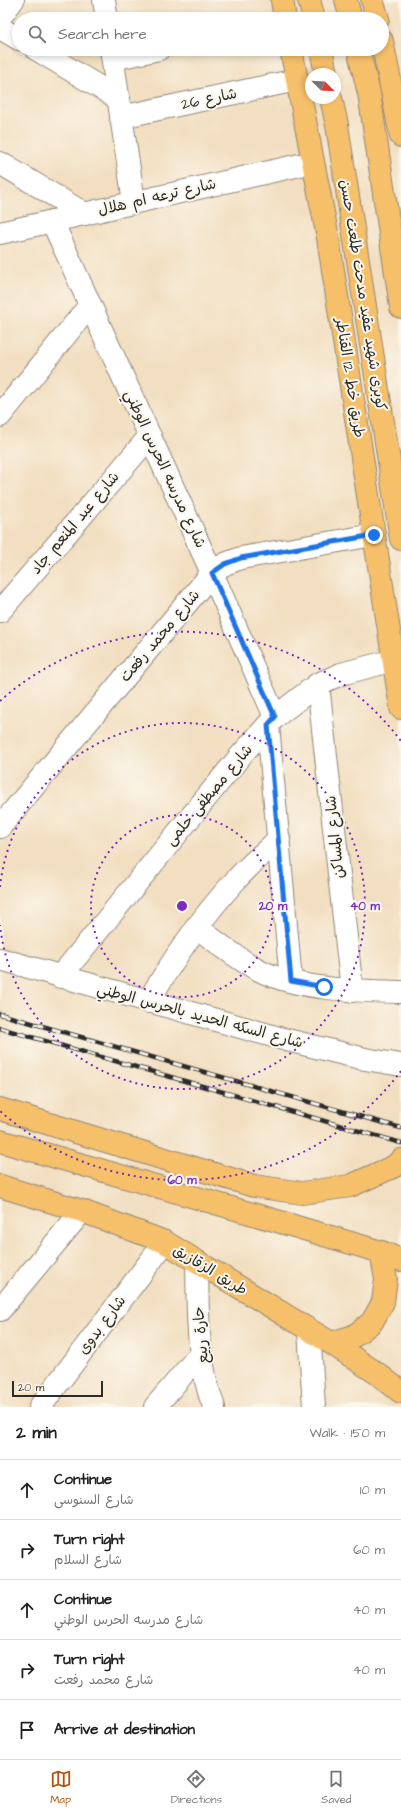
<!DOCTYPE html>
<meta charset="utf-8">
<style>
:root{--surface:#fff;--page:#f2f2f2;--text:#222;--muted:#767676;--line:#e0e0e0;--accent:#b45309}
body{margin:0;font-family:"Architects Daughter","Playpen Sans Arabic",sans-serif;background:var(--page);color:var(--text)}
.compass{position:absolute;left:305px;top:68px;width:36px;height:36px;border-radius:50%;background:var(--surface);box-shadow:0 2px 6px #0003;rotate:114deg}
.scale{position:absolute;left:12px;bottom:10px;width:91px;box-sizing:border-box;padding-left:4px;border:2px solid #2b2b2b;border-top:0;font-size:11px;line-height:14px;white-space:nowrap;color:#2b2b2b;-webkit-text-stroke:3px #fbf7ec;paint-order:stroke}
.stop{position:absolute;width:12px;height:12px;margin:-9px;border:3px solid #1a73e8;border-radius:50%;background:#fff}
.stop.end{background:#1a73e8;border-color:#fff;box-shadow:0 1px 4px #0008}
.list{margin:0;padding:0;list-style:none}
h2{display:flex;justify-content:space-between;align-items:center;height:52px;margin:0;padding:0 16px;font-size:17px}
h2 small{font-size:13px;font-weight:400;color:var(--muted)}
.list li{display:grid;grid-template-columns:26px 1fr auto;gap:12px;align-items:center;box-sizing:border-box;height:60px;padding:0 16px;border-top:1px solid var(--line)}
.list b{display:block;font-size:15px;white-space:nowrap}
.list p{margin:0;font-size:13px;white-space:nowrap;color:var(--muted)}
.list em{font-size:13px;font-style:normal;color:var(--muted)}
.icon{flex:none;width:22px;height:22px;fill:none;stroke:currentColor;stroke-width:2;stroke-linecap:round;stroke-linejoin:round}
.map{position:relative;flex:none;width:401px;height:1407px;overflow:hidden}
.search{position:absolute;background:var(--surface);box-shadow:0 2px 6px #0003;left:12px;right:12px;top:12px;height:44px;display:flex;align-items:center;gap:10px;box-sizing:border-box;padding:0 14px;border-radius:22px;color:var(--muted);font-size:15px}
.sheet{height:352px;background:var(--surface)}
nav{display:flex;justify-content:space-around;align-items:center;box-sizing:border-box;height:56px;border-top:1px solid var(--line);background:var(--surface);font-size:11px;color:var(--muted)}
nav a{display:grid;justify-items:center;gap:2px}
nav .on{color:var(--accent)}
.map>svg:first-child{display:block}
</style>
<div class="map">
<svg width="401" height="1407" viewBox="0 0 401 1407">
<rect width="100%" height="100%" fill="#fbf7ec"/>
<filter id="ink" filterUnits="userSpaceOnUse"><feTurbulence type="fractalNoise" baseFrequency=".025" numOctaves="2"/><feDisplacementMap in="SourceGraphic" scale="8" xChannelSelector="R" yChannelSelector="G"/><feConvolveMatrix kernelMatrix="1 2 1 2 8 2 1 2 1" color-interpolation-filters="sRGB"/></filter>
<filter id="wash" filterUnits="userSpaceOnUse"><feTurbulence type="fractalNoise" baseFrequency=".012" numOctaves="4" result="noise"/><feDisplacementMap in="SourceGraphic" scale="16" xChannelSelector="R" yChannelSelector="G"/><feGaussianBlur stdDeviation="0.9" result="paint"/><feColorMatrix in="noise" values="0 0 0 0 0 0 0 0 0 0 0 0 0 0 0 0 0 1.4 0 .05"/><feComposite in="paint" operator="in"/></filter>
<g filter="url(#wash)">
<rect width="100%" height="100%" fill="#f2dec0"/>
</g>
<g filter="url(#ink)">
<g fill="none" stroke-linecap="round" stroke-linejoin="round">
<defs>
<g id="minor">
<polyline points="104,0 107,19"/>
<polyline points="0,17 13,0"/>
<polyline points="0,28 19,39"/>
<polyline points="36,49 119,99"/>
<polyline points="111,49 134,202"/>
<polyline points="113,59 159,49"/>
<polyline points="121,117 297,80"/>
<polyline points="0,163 85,214"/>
<polyline points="52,221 212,573 275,717"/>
<polyline points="0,233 313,162"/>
<polyline points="0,416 90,305"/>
<polyline points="0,611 150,436"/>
<polyline points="318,684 352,991"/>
<polyline points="268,725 291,981"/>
<polyline points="0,827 212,573 225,564 241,558 374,535"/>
<path d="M196,927C217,942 237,959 259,970C298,990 358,991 401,992"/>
<polyline points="0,959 283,1039 365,1059 401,1065"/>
<polyline points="60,977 242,754 275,717 318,684 341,674 394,660"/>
<path d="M148,1002C173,959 201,918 235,881C248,866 264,853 279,839"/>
<path d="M197,1262C198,1310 196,1361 214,1407"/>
<polyline points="0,1310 82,1211"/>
<polyline points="309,1330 314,1407"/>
<polyline points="40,1407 165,1242"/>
<polyline points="155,1407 201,1353"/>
</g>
<g id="major">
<polyline points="282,0 285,19"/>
<polyline points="309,0 314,19"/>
<polyline points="346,0 351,19"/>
<polyline points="372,0 378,19"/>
<polyline points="382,41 401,136"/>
<polyline points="291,49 328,238 401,708"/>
<polyline points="321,49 326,74"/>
<polyline points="358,49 369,93 401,307"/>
<polyline points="331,98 337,125 401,539"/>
<polyline points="0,1109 254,1186 302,1193 350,1186 395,1166 401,1160"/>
<polyline points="0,1141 277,1221 381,1252 401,1260"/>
<polyline points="0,1186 82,1211 165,1242 331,1343 378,1374 401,1392"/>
<polyline points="331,1343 354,1336 372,1322 383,1302 386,1279 381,1252"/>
</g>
</defs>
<!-- minor casing -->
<use href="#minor" stroke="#8e8476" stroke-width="24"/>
<!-- major casing -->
<use href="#major" stroke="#8e8476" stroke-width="24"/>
<!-- minor -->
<use href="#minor" stroke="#fff" stroke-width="22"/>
<!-- major -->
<use href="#major" stroke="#f6c06b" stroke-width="22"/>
<defs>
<g id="rail">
<polyline points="0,1014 401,1128"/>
<polyline points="0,1028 401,1143"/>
</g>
</defs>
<!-- rail casing -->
<use href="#rail" stroke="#2b2b2b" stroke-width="4.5"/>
<!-- rail -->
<use href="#rail" stroke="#fbf7ec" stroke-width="3" stroke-dasharray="9" stroke-linecap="butt"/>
</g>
</g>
<g fill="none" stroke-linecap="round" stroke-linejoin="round" filter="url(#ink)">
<!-- route -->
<polyline stroke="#1a73e8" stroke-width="5" points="324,987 291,981 268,725 275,717 212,573 225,564 241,558 374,535"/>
</g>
<!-- distance rings -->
<g fill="none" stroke="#7b2cbf" stroke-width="2" stroke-dasharray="2 4">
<circle cx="182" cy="906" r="91"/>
<path d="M0 887A183 183 0 1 1 0 925"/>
<path d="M401 1071A274 274 0 0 1 0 1111M0 701A274 274 0 0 1 401 741"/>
</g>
<g text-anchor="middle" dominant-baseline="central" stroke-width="4" stroke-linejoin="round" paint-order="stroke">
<!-- street labels -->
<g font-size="15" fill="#2b2b2b" stroke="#fbf7ec">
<text transform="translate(209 99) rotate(-12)">شارع 26</text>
<text transform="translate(157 197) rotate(-13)">شارع ترعه ام هلال</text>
<text transform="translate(363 295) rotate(81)">كوبرى شهيد عقيد مدحت طلعت حسن</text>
<text transform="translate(350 378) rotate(81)">طريق خط 12 القناطر</text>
<text transform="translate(165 469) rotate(65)">شارع مدرسه الحرس الوطني</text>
<text transform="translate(75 523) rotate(-50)">شارع عبد المنعم جاد</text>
<text transform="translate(160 636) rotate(-50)">شارع محمد رفعت</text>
<text transform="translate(209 795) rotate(-50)">شارع مصطفى حلمى</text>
<text transform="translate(335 837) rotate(-96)">شارع المساكن</text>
<text transform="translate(200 1016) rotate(15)">شارع السكه الحديد بالحرس الوطني</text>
<text transform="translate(210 1270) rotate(31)">طريق الزقازيق</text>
<text transform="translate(102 1325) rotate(-53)">شارع بدوى</text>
<text transform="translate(201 1335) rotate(-95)">حارة ربيع</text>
</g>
</g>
<circle cx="182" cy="906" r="6" fill="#7b2cbf" stroke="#fbf7ec" stroke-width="2"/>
<g font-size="12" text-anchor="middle" font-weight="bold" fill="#7b2cbf" stroke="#fbf7ec" stroke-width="4" stroke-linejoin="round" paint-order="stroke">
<text x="273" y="910">20 m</text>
<text x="365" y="910">40 m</text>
<text x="182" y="1184">60 m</text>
</g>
</svg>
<svg class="compass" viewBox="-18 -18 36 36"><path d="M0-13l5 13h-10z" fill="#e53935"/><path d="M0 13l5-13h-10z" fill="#767676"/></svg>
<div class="scale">20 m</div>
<div class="stop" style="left:324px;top:987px"></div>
<div class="stop end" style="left:374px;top:535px"></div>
<div class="search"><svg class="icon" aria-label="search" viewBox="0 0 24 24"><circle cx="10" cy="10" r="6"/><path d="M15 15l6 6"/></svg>Search here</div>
</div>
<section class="sheet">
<h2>2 min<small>Walk · 150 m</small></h2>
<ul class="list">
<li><svg class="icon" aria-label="ahead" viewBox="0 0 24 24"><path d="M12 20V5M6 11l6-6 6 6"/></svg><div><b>Continue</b><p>شارع السنوسى</p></div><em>10 m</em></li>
<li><svg class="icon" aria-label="right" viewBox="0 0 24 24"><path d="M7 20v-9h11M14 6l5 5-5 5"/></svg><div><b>Turn right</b><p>شارع السلام</p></div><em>60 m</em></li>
<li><svg class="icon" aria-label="ahead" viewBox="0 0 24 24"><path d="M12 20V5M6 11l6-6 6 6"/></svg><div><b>Continue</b><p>شارع مدرسه الحرس الوطني</p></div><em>40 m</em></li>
<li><svg class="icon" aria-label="right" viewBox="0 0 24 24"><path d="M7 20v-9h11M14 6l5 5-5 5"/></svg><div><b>Turn right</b><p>شارع محمد رفعت</p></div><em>40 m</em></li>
<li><svg class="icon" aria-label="arrive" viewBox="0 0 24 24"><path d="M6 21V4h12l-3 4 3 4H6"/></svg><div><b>Arrive at destination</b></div></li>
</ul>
</section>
<nav>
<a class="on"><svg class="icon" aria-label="map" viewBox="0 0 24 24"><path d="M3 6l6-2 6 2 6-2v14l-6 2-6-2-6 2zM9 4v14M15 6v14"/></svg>Map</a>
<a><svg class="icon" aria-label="directions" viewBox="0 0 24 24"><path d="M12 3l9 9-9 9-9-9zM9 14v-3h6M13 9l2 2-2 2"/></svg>Directions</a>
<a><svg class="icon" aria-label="saved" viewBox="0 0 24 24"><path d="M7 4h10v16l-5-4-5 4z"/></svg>Saved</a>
</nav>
